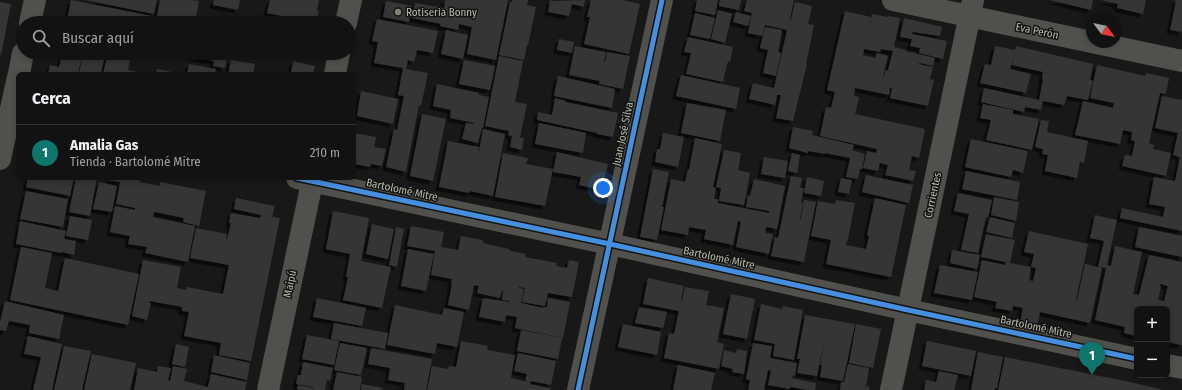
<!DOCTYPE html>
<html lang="es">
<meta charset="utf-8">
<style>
:root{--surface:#121212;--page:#1b1b1b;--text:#f1f3f6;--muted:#9c9e9f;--line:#313232;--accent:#0f766e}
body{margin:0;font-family:"Fira Sans Condensed",sans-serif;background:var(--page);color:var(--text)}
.controls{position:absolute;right:12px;bottom:12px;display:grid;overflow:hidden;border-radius:6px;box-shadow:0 2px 6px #0003}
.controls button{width:36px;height:36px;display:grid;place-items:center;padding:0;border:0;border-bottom:1px solid var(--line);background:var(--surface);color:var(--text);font:20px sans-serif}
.compass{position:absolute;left:1086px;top:12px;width:36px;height:36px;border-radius:50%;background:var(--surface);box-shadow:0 2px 6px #0003;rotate:122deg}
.you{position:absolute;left:603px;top:188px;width:14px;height:14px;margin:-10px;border:3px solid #fff;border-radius:50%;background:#1a73e8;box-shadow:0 0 0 6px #1a73e833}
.badge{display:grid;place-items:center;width:26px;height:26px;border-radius:50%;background:var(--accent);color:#fff;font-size:13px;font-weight:700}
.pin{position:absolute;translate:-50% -33px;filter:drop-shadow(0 1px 2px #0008)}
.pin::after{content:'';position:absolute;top:21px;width:14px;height:12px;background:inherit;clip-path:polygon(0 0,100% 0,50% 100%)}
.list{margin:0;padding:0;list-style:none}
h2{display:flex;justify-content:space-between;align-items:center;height:52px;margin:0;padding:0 16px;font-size:17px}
h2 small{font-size:13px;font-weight:400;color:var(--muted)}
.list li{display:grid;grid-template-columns:26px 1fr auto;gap:12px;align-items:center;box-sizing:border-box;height:56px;padding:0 16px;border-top:1px solid var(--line)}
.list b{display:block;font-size:15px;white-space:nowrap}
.list p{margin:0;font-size:13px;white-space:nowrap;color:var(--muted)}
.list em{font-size:13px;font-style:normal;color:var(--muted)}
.icon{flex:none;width:22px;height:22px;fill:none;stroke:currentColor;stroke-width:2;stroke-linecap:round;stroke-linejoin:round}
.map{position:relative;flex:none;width:1182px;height:390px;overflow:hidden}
.search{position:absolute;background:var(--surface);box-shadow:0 2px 6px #0003;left:16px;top:16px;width:340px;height:44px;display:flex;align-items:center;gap:10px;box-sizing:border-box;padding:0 14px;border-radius:22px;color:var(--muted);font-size:15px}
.panel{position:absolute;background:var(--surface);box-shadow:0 2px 6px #0003;left:16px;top:72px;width:340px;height:108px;border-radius:6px}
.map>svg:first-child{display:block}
</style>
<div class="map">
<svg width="1182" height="390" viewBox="0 0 1182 390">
<defs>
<filter id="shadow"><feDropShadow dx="-3.5" dy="3.5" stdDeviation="0" flood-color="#0009"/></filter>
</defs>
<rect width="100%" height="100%" fill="#181818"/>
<!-- building -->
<g fill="#353634" fill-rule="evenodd" filter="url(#shadow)">
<polygon points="71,0 177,21 177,23 77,23 67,21"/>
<polygon points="85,0 157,0 154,14"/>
<polygon points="160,0 192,0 199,1 195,23 157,16"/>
<polygon points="214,0 240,0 238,10 213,5"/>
<polygon points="270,0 319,0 317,11 319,11 316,23 267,13"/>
<polygon points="445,0 508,0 496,60 467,54 472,27 459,24 458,30 440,26 441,24 412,18 415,3 444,8"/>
<polygon points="512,0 528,0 527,5 536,7 528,45 527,45 524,60 499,55 510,2 512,2"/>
<polygon points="550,0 554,1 585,0 584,7 572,4 569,16 548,12"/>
<polygon points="591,0 623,0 640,4 629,54 584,44 590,17 587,17"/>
<polygon points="697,0 718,0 715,15 695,11"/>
<polygon points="720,0 741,0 739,10 719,6"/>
<polygon points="747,0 794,0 790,20 791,20 795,2 812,6 808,24 814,25 806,64 807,64 793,121 776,118 781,95 777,95 775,105 749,99 753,83 774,88 787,30 765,25 762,36 748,33 752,13 744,11"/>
<polygon points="1050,0 1093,0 1091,10"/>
<polygon points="1101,0 1146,0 1143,14 1117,8 1118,4"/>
<polygon points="1173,0 1182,0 1182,32 1170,30 1176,1"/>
<polygon points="386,1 412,6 409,22 383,17"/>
<polygon points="0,2 11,4 1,55 0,55"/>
<polygon points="718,10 732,14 725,43 711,39"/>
<path d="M845,11L871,17L867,38L872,14L888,17L889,16L900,18L894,47L906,50V51L935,58L933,66L920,63L918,64L933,67L930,79L934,80L928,106L890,98L892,88H890L889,95L855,88L854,96L859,97L855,114L925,129L919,158L912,156L909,170L916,171L913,181L885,175L888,165L880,163L878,171L863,168L867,151L876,153L877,149L820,136L826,107L831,108L835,92L827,90ZM864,49L880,52L881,49L893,51L888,70L895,72L886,70L882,81L888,56L877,53L875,58L863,55Z"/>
<polygon points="736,12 751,16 748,26 733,22"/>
<polygon points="695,13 715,18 710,39 690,35"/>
<polygon points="262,17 292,22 292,23 261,23"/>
<polygon points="904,18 942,27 940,36 913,32 912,34 947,41 943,59 919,53 920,48 910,46 912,39 900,37"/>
<polygon points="377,19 438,31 433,53 417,50 414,62 408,60 406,69 428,73 421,106 419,105 406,172 386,167 394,129 397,130 404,96 398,95 403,68 374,63 378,42 372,41"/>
<polygon points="765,27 782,30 778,52 781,53 776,76 763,73 768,50 760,48"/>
<polygon points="446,30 468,35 463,59 441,54"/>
<polygon points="688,37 733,47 730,62 728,61 723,82 686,74 691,53 684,52"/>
<polygon points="559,39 574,42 572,53 557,50"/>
<polygon points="575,46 606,52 604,62 605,62 607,52 630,56 623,89 599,84 600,81 569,75"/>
<polygon points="995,46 1015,50 1016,46 1093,64 1090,80 1093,81 1088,100 1067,96 1064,105 1043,101 1041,110 1025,107 1024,112 981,102 984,88 1039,100 1043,79 1042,79 1043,72 1012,65 1015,54 1010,69 1031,74 1026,93 980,83 985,64 991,65"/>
<polygon points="56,53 79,53 78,59 81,60 78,74 48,74 50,65 59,67 62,56 56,55"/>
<polygon points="83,53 105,53 101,74 79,74"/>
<polygon points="108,53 131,53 128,70 147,74 103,74"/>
<polygon points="192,53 228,53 225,68 213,66 214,61 191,57"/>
<polygon points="499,56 523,61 515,102 527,104 520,138 524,138 522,150 510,147 512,136 508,135 509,131 485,126"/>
<polygon points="231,60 255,64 253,74 228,74"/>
<polygon points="464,60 495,66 490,90 459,84"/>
<polygon points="293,61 315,66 313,74 291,74"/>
<polygon points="189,64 216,69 215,74 187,74"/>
<polygon points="1097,65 1145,76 1146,73 1169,78 1166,94 1160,93 1149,143 1154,145 1153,149 1171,153 1166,176 1122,166 1125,155 1132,156 1135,141 1131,140 1132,132 1123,130 1120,144 1075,135 1083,101 1113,108 1114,103 1090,98"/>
<polygon points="157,69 177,73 177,74 156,74"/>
<polygon points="681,75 740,88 736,109 676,96"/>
<polygon points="558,76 615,89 612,108 554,96"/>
<polygon points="437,84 479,93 479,95 489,97 483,128 482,128 478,143 462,139 466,123 473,124 474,123 450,118 451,110 433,106"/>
<polygon points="361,91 398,99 393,124 357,116"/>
<polygon points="1162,96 1182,100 1182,231 1120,218 1122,208 1163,217 1165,207 1149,204 1154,177 1175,181 1180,157 1173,155 1178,133 1155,128"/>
<polygon points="555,98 566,101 566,102 618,113 613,137 597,134 597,133 537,120 538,112 552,115"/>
<polygon points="687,103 726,110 720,141 681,133"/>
<polygon points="983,104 1013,110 1013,114 1039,119 1032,150 986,140 991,120 980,118"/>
<polygon points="422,114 446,119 433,181 410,176"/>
<polygon points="1041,120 1049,121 1047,132 1088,141 1084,163 1080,162 1077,178 1045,171 1048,155 1042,154 1043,149 1035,147"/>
<polygon points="539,123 586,133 583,153 535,144"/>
<polygon points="793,127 813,131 812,135 854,145 852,150 865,154 862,169 860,169 858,179 846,177 850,158 825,153 825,154 808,151 808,153 789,148"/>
<polygon points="483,129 505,134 493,196 470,191 469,193 439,187 448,141 479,147 478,150 479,151"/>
<polygon points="354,133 376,137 374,147 386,149 382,166 371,164 370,167 354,164"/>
<polygon points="663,133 684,137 678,167 655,162 657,149 660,149"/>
<polygon points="695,138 722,144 713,187 716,188 714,199 718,199 718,203 769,213 769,211 746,207 748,195 750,196 754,179 785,186 777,229 766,227 765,233 773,234 769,254 736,247 741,222 738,221 733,245 704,239 706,230 689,227 688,235 661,230 671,179 685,182 688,169 689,170"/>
<polygon points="971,139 1028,151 1023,173 1013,170 1011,177 965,167"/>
<polygon points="724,150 741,153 738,170 750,173 744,205 719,201 721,188 716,187"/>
<polygon points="557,152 608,164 602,190 579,185 581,177 553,172"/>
<polygon points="503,153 528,158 526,164 553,169 545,206 495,197"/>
<polygon points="792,153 800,155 797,173 788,171"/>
<polygon points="764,157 788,161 785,178 761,174"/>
<polygon points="653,169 669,172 662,207 664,207 657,240 640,237"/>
<polygon points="966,171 1020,182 1017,200 962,189"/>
<polygon points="866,175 913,185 909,203 862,192"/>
<polygon points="791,176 802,178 800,188 804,188 801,202 803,203 800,219 801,219 804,200 816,202 804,262 771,256 775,237 778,238"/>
<polygon points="807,177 824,181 821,196 804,193"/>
<polygon points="28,178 74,178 70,196 26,187"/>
<polygon points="76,178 97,178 90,216 69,212"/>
<polygon points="109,178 141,178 140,182 160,186 160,182 206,191 199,226 183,222 184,218 154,212 153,217 195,226 188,262 145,253 147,247 128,244 130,236 110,232 115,206 135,210 135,208 116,204 120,182 109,180"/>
<polygon points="841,178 852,180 849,194 838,192"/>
<polygon points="99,182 117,186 112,212 93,209"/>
<polygon points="26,191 68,199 63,227 20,219"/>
<polygon points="958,193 992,200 988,218 986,217 978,253 961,250 969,214 954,211"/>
<polygon points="994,197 1019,202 1016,221 991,215"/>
<polygon points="236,198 275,206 272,217 280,218 251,361 219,355 221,343 184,336 189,312 182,311 182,307 150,301 149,303 151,303 147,320 132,316 143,260 181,267 177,288 186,290 187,287 223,294 229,265 190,258 196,228 227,234 226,239 227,239 231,223 229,223 231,213 260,218 261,215 234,209"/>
<polygon points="875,198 906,205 891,277 826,264 831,240 811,236 818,201 835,204 836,200 855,203 847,243 846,243 846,245 866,249 869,236 867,235"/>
<polygon points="333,211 369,218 361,261 391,267 382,308 343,300 348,277 346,277 350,254 326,249"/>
<path d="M1095,215L1117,220L1107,265L1111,266L1115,246L1142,252L1133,294L1139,295L1149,255L1182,262V345L1167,342V309H1137V336L1124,333L1125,327L1095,320L1106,268L1098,267L1104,241L1090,238ZM1160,284L1168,286L1164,301L1158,300L1161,286H1160Z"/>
<polygon points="70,216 92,220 88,240 66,236"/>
<polygon points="990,217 1015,223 1012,238 986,232"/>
<polygon points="20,221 66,231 64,239 76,241 74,255 62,252 61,253 16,244"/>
<polygon points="372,224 394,229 388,259 366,254"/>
<polygon points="411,226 444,232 441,247 458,250 454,268 461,236 483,240 483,243 509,249 510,251 526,254 525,257 557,263 556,266 567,268 569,260 579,262 572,297 548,293 545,306 522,302 525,288 519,287 519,288 524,289 521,303 543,308 544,307 547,307 548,298 570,302 563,338 515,328 517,317 506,315 505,322 479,317 483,298 509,302 510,301 502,300 503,291 502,290 500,298 477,293 479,286 474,285 469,310 448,305 452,283 451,283 452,279 431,275 435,251 407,246"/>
<polygon points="396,227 404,229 397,267 389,265"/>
<polygon points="1139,227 1182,236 1182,257 1135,247"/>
<polygon points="1029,231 1088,244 1076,300 1077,300 1085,264 1102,268 1090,323 1040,312 1037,327 1020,323 1023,308 1013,306 1012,311 995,308 997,302 974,297 982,260 1005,265 1006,262 981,257 986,234 1015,240 1010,263 1031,267 1029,280 1033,281 1036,268 1031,267 1034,254 1024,252"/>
<polygon points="21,247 52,253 45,288 58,291 65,258 139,274 128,325 10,300"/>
<polygon points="408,249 434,254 426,291 401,286"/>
<polygon points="952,250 980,255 977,269 950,263"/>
<polygon points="940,265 978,272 972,300 934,293"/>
<polygon points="648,278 684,286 681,300 682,300 685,287 709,291 706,305 724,308 717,342 724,344 719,369 664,358 669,333 674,334 679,311 643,304"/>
<polygon points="731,294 755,299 747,339 723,334"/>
<polygon points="317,298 366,308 362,326 313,317"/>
<polygon points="5,301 64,315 59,339 29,333 30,325 9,321 6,331 0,330 0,322"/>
<polygon points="761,304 782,309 783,306 803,310 794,360 773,356 775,344 754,340"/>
<polygon points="395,305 442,315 444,308 464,312 457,347 437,343 435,354 387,345"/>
<polygon points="639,307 667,312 663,328 635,323"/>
<polygon points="805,315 855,324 843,381 820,377 822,365 820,365 824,342 824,341 817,376 797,373 800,359 797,359"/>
<polygon points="334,323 388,333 385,349 331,339"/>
<polygon points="623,324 661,332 657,355 618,347"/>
<polygon points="856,324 881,329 873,368 849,363"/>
<polygon points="521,330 562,338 558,359 517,351"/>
<polygon points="307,335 339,341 334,365 302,359"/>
<polygon points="28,336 62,344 52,390 33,390 41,357 24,354"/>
<polygon points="461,341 488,346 487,350 515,355 511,378 529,382 525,380 527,374 514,371 518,353 556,361 551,385 531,381 530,384 550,388 550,390 427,390 432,366 448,369 449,366 456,367"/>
<polygon points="927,341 976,351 971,376 922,366"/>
<polygon points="340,343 367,348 361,375 334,370"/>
<polygon points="753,343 772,346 770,358 797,363 795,376 793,375 792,378 816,383 815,390 808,390 790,387 790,389 768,385 771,371 768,370 764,390 748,390 750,380 746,379"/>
<polygon points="176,344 189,347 185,367 172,364"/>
<polygon points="64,346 91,351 82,390 54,390"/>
<polygon points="371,348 432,359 426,390 404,390 405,383 388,380 390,368 368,364"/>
<polygon points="737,349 747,351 744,374 732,372 733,369 721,366 724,350 736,353"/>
<polygon points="978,352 1003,357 997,388 995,388 995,390 985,390 985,386 985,390 971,390"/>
<polygon points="92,354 136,363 130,390 84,390"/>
<polygon points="214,355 250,363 247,380 211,372"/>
<polygon points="1005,357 1130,382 1163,390 998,390"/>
<polygon points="303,362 333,368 330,381 327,380 325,390 297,390 298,385 313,388 313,387 296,384 298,375 301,375"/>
<polygon points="848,364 869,368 866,386 869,387 869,390 840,390 841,382 844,382"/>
<polygon points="678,365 715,373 711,390 673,390"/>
<polygon points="158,366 171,368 168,380 170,381 173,366 187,369 184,381 208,387 211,374 247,382 245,390 134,390 138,368 157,372"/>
<polygon points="939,371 958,375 954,390 924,390 926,380 936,382"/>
<polygon points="337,372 362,377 360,390 333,390"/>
<polygon points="362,384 383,388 382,390 361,390"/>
</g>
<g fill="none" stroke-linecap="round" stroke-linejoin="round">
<!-- minor -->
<g stroke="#50514c" stroke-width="22">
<polyline points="893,0 1182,61"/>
<polyline points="30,23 35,0"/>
<polyline points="346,23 351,0"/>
<polyline points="19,74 23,53"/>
<polyline points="335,74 339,53"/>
<polyline points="0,159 18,77"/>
<polyline points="297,178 610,244 908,310 1137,359"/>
<polyline points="1167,365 1182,368"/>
<polyline points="268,390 313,178"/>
<polyline points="578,390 662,0"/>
<polyline points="891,390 973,0"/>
</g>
<defs>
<g id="cycleway">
<polyline points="297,178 610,244 908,310 1137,359"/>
<polyline points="578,390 662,0"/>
</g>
</defs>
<!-- cycleway casing -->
<use href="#cycleway" stroke="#131412" stroke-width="8"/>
<!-- cycleway -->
<use href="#cycleway" stroke="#468fdf" stroke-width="5"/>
</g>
<!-- markers -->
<circle fill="#7f8076" stroke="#131412" stroke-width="1.5" cx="398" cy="12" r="4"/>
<g text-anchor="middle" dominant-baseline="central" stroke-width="3" stroke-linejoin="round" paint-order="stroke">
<!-- poi labels -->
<g font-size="11" fill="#b7b8a9" stroke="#131412" text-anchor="start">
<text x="406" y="12">Rotiseria Bonny</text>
</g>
<!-- street labels -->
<g font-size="11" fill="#b7b8a9" stroke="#131412">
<text transform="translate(1037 31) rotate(12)">Eva Perón</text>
<text transform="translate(623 134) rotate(-78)">Juan José Silva</text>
<text transform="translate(402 190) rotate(12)">Bartolomé Mitre</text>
<text transform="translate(933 195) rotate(-78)">Corrientes</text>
<text transform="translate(719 258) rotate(12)">Bartolomé Mitre</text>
<text transform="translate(290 284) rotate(-78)">Maipú</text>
<text transform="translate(1036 327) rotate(12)">Bartolomé Mitre</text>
</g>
</g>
</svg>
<div class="controls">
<button>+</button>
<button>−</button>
</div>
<svg class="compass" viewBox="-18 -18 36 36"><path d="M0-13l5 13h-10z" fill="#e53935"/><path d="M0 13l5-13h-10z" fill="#9c9e9f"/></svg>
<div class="you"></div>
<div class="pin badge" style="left:1092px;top:375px">1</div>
<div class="search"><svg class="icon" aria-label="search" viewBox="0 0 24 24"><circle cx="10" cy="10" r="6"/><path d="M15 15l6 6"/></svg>Buscar aquí</div>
<section class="panel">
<h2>Cerca<small></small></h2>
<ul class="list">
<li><span class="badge">1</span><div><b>Amalia Gas</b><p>Tienda · Bartolomé Mitre</p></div><em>210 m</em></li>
</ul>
</section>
</div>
